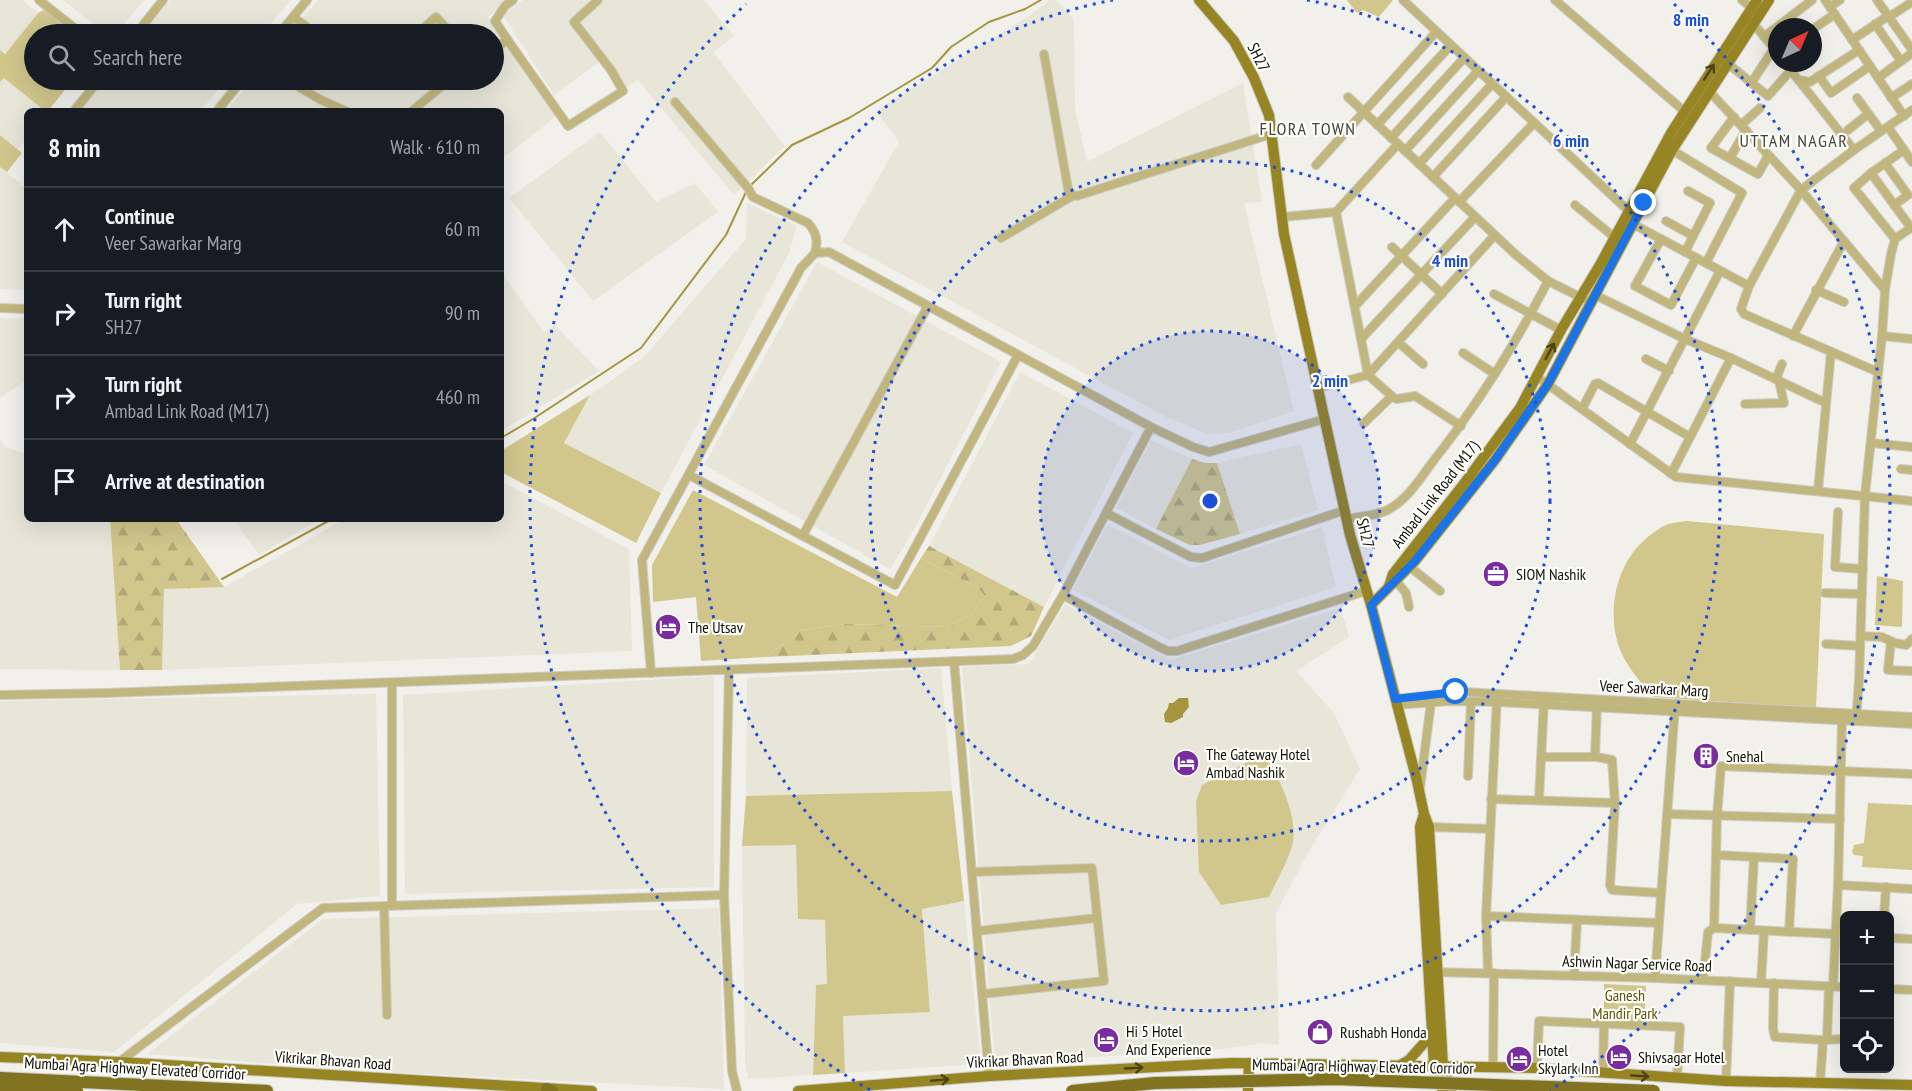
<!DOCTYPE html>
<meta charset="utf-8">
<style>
:root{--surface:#171b24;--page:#20242c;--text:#f1f3f6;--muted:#9ea1a6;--line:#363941}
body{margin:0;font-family:"PT Sans Narrow",sans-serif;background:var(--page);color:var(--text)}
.controls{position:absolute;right:18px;bottom:18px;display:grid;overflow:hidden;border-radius:9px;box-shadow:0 6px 24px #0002}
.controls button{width:54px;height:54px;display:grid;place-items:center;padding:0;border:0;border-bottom:2px solid var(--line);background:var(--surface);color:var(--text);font:30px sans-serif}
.compass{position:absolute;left:1768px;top:18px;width:54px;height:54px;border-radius:50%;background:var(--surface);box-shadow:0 6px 24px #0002;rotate:44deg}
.stop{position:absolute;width:18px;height:18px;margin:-14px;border:4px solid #1a73e8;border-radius:50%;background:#fff}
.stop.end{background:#1a73e8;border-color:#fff;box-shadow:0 2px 6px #0008}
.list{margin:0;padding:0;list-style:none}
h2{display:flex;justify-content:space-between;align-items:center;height:78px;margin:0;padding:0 24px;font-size:26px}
h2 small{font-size:20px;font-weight:400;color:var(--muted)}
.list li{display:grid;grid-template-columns:39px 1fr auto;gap:18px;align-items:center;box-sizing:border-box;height:84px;padding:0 24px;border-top:2px solid var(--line)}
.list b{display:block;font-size:22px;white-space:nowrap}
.list p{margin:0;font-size:20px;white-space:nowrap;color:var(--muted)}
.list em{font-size:20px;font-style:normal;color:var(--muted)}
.icon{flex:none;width:33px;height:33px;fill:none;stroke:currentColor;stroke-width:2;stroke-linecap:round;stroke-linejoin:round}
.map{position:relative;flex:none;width:1912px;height:1091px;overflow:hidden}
.search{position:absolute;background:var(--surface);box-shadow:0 6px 24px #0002;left:24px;top:24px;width:480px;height:66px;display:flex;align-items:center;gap:15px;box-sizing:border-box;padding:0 21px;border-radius:33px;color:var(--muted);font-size:22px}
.panel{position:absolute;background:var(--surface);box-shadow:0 6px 24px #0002;left:24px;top:108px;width:480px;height:414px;border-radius:9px}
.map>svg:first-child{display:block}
</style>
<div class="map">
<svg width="1912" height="1091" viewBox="0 0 1912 1091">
<defs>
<pattern id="forest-firs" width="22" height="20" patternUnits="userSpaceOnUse" patternTransform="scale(1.5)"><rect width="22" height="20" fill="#d1c68c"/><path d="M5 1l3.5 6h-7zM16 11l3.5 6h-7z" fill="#b2a978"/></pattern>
</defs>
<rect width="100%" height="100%" fill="#f1f0eb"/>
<!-- built -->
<g fill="#e8e6d9">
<polygon points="0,0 22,0 38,13 4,54 0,50"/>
<polygon points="63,0 144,0 116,34 106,34"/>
<polygon points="170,0 291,0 262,34 142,34"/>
<polygon points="318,0 509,0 488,17 557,116 501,159 501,111 226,111 252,80 494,80 494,34 289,34"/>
<polygon points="523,0 704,0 734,36 713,52 785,146 734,195 637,79 626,89 602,60 554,95 503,15"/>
<polygon points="1049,0 1056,0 1074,20 1075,108 1087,162 1243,83 1262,202 1244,203 1294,411 1229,433 1208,434 1164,416 842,242 899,142 876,111 1029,16"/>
<polygon points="4,78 45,111 27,111 27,138 18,149 0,135 0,82"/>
<polygon points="105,80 226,80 200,111 80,111"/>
<polygon points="600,132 656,202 695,183 718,212 593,301 509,198"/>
<polygon points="0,167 27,189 27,290 0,289"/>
<polygon points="747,203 797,226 789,253 661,493 564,443 590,395 643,358 746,239"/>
<polygon points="817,262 1001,362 911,535 890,569 704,465"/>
<polygon points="501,272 544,332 555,325 599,371 501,431"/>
<polygon points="27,316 27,380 0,398 0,318 17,319"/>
<polygon points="1020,372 1133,433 1044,607 929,546"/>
<polygon points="0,439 5,447 27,454 27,519 110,519 120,670 0,669"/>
<polygon points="1151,440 1192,459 1156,529 1116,508"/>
<polygon points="1301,444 1318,510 1240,534 1217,463"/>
<polygon points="501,481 629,549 632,651 162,670 164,588 224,587 345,519 501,519"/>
<polygon points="234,519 320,519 259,555"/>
<polygon points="1107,524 1192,568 1322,527 1336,587 1169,640 1073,590"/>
<polygon points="1065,604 1170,660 1341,608 1349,637 1296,671 1334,713 1360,769 1306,856 1276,914 1279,1045 1263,1043 1223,1049 995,1063 962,667 1029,664"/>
<polygon points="941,668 952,791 746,796 747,678"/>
<polygon points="714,676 714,887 405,894 403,695"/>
<polygon points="376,694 380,896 297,904 114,1052 0,1043 0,701"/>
<polygon points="796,845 798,919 825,920 827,984 816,986 813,1075 748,1079 745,1061 742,846"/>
<polygon points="964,901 981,1064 845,1073 843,1016 930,1012 922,909"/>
<polygon points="719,908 724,1089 384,1072 147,1054 323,919"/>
</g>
<!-- green -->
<g fill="#d1c68c">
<polygon points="1347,0 1393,0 1379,17 1363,10 1357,13"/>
<polygon points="44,10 76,34 34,34 34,80 83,80 75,90 68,86 48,111 45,111 4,78 0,82 0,50 5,54 38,13"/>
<polygon points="0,135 22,153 7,172 0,167"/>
<polygon points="590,395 564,443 661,493 636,543 501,472 501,451"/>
<polygon points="693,490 897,597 921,558 978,588 985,596 971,615 947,627 845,624 802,630 766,657 701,661 696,597 653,602 652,565"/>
<path d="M1687,521L1824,534L1816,708L1653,697C1640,681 1624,664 1618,644C1606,605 1619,556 1653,533C1658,530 1663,525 1669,524C1675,522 1681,522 1687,521Z"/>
<polygon points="1877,576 1903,581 1902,627 1875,625"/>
<path d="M1266,753C1278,779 1297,811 1293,841C1291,856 1276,882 1269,897L1221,905L1199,872L1196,801L1202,785Z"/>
<polygon points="952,791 964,901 922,909 930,1012 843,1016 845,1073 813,1075 816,985 827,984 825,920 798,919 796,845 742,846 746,796"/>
<polygon points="1868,803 1912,805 1912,870 1862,867 1863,856 1854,855 1852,852 1854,845 1864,843"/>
<polygon points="1604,984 1646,986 1644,1024 1604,1022"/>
</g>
<!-- forest -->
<g fill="url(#forest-firs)">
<polygon points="1192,459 1205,463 1217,463 1240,534 1200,545 1190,545 1156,529"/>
<polygon points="110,519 176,519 224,587 164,589 162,670 120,670"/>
<polygon points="929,546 1044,607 1031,636 1011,646 766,657 802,630 845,624 947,627 971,615 985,596 978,588 921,558"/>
</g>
<!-- water -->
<polygon fill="#a5953d" points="1179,698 1188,698 1189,707 1183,714 1183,717 1171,723 1165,722 1164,714 1168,708 1169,703 1173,703"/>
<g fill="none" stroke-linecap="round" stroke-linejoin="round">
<!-- stream -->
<g stroke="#a5953d" stroke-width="2">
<polyline points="749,187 792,145 849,118 932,68 951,47 989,22 1025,9 1041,0"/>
<polyline points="501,438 533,419 641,348 726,235 746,192"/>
<polyline points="222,579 332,519"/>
</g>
<defs>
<g id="minor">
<polyline points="39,0 82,34"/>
<polyline points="1403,0 1633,215"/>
<polyline points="1555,0 1684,111"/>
<polyline points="1742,0 1755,11"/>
<polyline points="1825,0 1904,116"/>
<polyline points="1877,0 1912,50"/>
<polyline points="1830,7 1840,0"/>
<polyline points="293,17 317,34"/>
<polyline points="1889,17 1912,2"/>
<polyline points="1751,21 1777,52"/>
<polyline points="1875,24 1901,61"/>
<polyline points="1813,29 1835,14"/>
<polyline points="136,34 163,0"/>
<polyline points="279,34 307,0"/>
<polyline points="417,34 436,17 452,34"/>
<polyline points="1764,37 1812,0"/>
<polyline points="507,39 495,21 505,6 513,0"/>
<polyline points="1852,40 1888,16"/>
<polyline points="494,51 507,39 568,126 623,91 611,70 574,22 598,0"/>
<polyline points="1044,54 1069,194 1077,196 1271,134"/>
<polyline points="1727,63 1768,96 1791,70"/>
<polyline points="1785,63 1854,150"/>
<polyline points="1819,76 1859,50"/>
<polyline points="1878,78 1912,53"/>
<polyline points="287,80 321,100 346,111"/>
<polyline points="1799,80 1810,82 1819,76 1831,93 1870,66"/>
<polyline points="1752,82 1774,48"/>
<polyline points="1709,91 1801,190 1885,290"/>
<polyline points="1348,97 1516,255 1548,281 1584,299"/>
<polyline points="1857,98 1881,131"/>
<polyline points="1891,98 1912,84"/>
<path d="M675,102L748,188L753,197L808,223C817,233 818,241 815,253"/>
<polyline points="74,111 99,80"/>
<polyline points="217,111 242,80"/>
<polyline points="412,111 449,80"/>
<polyline points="1734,117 1711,148 1758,174 1768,156"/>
<polyline points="1377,125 1450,46"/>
<polyline points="1741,125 1760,108"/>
<polyline points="1888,127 1904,150"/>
<polyline points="1848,130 1868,114"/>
<polyline points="1391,138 1464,58"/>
<polyline points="1672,150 1742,193 1706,263"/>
<polyline points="1405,151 1478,71"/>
<polyline points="1730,158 1746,130"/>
<polyline points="1885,163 1908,195 1894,205"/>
<polyline points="1419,164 1492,84"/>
<polyline points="1316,165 1436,32"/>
<polyline points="1871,173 1911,228"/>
<polyline points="1433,177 1506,97"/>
<polyline points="1459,202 1534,123"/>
<polyline points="1575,205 1614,237"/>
<polyline points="1336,212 1398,144"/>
<polyline points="1282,217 1336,212 1368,375 1494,236"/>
<polyline points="1666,221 1693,236"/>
<polyline points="1633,224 1749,286"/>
<polyline points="1001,238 1074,195"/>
<polyline points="1661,239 1635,286 1671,305 1696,258"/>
<polyline points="1895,239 1854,188 1871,173 1904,150 1912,162"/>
<polyline points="1392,247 1442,294"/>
<polyline points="1685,252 1710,203 1688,191"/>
<polyline points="1816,290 1844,302"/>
<polyline points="1494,294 1561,330"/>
<polyline points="1595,295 1685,339 1731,358 1826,403"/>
<polyline points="1355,306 1455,198"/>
<polyline points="0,308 27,309"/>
<polyline points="1793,336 1844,241"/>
<polyline points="1882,336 1912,339"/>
<polyline points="1361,339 1475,217"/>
<polyline points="1398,342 1423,364"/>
<polyline points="1463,353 1495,374"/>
<polyline points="1646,359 1669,371"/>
<polyline points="1878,372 1744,314 1741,309 1749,286 1801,190 1854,150 1912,110"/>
<polyline points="1536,376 1676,477 1912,501"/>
<polyline points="1776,379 1782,364"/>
<polyline points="1318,388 1368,375 1394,398 1397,399 1415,396 1461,426"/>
<polyline points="1745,404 1784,403 1779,381"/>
<polyline points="1582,409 1595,384 1598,383 1690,437"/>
<polyline points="1364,423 1392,396"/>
<polyline points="1871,443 1912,447"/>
<polyline points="1630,444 1720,271"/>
<polyline points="1901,469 1912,470"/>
<polyline points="1671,474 1731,358"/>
<polyline points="689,475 895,585 1018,355"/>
<polyline points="1818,491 1831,352"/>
<polyline points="1838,512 1835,567 1863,569"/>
<polyline points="1106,513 1191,557 1202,558 1345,510"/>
<path d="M1347,519C1360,516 1379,516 1391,508C1408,498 1420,479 1431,464C1476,407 1515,345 1548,281"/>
<polyline points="803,535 928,306"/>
<polyline points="1410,567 1440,591"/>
<polyline points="1396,581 1406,593 1409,607"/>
<polyline points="1825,593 1862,594"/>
<polyline points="1063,595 1159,647 1168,651 1177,651 1366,591"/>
<polyline points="1861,636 1882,637 1895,643 1906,645 1912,639"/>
<polyline points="1891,641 1888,670 1912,671"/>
<polyline points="1826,644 1860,646"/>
<polyline points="954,661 989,1076"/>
<polyline points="729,670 724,895 732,1071 737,1091"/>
<polyline points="651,673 642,560 801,268 815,253 829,252 1151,427 1193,447 1209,452 1325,419"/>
<polyline points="392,683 392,906"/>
<polyline points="0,695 107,693 1013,659 1023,655 1033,646 1063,595 1151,427"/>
<polyline points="1497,697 1486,916 1659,923"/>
<polyline points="1395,699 1464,692 1912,717"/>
<polyline points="1396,705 1450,701 1497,702 1912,724"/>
<polyline points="1842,720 1838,885 1912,889"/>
<polyline points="1856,720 1859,681 1865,495 1882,336 1885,290 1891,254 1895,239 1912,227"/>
<polyline points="1541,757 1597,757 1612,760 1615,803 1610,885 1612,890 1661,893"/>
<polyline points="1595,757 1597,703"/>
<polyline points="1468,776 1471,702"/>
<polyline points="1420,788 1431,702"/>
<polyline points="1491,799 1615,803"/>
<polyline points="1539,799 1544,700"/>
<polyline points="1667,814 1840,819"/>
<polyline points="1429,827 1490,829"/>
<polyline points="1716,855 1754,857"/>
<polyline points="972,872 1092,868 1104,981 982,994"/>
<polyline points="384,906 387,1015"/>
<polyline points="1486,916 1488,973"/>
<polyline points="1884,916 1886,887"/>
<polyline points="1750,930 1754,857 1793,859 1789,932"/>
<polyline points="977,931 1097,918"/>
<polyline points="1835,934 1714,928 1717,816 1721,766 1912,774"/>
<polyline points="1890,938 1912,939"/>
<polyline points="1434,972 1655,978 1844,987"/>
<polyline points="1574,976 1577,920"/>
<polyline points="1655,978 1675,707"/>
<polyline points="1703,980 1708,932 1714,928"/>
<polyline points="1761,983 1764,931"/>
<polyline points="1774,983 1773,1029 1775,1037 1823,1040 1844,1039"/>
<polyline points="1833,986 1838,885"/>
<polyline points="1890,989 1912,990"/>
<polyline points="1827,1039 1829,986"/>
<polyline points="119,1062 323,908 724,895"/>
<polyline points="1493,1067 1494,973"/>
<polyline points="1537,1068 1539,1021 1680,1027 1677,1078"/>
<polyline points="1603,1073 1604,1024"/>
<polyline points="1726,1081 1730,981"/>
<polyline points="1820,1083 1823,1040"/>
</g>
<g id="major">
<polyline points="1199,0 1234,41 1254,78 1269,115 1284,234 1350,535 1371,605 1417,781 1424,814 1420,827 1434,1066 1443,1091"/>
<polyline points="1389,586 1393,574 1463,485 1520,408 1561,330 1601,263 1671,133 1757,0"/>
<polyline points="1371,605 1415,561 1495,460 1548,384 1672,150 1769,0"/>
<polyline points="1424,814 1429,827 1443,1066 1451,1091"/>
<polyline points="0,1057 119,1062 592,1091"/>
<polyline points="1400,1065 1409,1060 1432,1034"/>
<polyline points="798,1091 989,1076 1232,1063 1537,1068 1726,1081 1912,1085"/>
<polyline points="1248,1091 1249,1063"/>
</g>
<g id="highway">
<polyline points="0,1078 267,1091"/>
<polyline points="0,1088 77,1091"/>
<polyline points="547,1089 552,1091"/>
</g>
</defs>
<!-- minor casing -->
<use href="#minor" stroke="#cdccc7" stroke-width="10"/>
<!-- major casing -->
<use href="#major" stroke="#cdccc7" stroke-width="12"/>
<!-- highway casing -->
<use href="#highway" stroke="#cdccc7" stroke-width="14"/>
<!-- minor -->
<use href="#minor" stroke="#c1b77e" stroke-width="8"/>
<!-- major -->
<use href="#major" stroke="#968522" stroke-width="10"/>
<!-- highway -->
<use href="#highway" stroke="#827320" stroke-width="12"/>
<defs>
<polyline id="highway-bridge" points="1072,1091 1155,1083 1335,1079 1654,1091"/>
</defs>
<!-- highway-bridge casing -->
<use href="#highway-bridge" stroke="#cdccc7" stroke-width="14" stroke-linecap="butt"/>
<!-- highway-bridge -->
<use href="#highway-bridge" stroke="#827320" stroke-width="12"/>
</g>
<!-- one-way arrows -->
<defs><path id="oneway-shaft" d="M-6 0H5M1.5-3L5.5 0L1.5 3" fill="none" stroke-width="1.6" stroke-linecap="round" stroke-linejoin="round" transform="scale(1.5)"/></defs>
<g stroke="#4b4316">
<use href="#oneway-shaft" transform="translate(1709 72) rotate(-57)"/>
<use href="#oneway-shaft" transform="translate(1550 351) rotate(-61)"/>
<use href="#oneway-shaft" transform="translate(1134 1068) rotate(-3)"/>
<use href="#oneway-shaft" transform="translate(1640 1076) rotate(4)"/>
<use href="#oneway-shaft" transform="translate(940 1080) rotate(-5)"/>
</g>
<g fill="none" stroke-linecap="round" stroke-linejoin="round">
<!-- route -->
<polyline stroke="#1a73e8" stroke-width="8" points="1456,692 1395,699 1371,605 1415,561 1495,460 1548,384 1644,203"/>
</g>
<!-- distance rings -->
<circle cx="1210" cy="501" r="170" fill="#1d4ed8" fill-opacity=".12"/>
<g fill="none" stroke="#1d4ed8" stroke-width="3" stroke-dasharray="3 6">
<circle cx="1210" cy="501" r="170"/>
<circle cx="1210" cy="501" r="340"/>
<path d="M1307 0A510 510 0 1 1 1113 0"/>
<path d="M870 1090A680 680 0 0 1 746 4M1674 4A680 680 0 0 1 1550 1090"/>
</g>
<!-- icons -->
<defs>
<symbol id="office-disc" viewBox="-11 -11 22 22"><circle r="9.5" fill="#782c9e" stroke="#fefef8"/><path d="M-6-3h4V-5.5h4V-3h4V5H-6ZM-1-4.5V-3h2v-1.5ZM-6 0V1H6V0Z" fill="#fff"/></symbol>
<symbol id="hotel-disc" viewBox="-11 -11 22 22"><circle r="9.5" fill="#782c9e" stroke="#fefef8"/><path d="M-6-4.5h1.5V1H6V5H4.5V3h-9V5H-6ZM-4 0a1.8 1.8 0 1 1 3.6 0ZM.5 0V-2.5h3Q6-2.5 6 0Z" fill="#fff"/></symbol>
<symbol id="building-disc" viewBox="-11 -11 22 22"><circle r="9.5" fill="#782c9e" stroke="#fefef8"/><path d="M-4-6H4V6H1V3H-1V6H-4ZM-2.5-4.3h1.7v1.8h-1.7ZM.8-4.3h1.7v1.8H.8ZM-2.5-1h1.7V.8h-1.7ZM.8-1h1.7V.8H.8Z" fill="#fff"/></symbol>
<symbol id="shop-disc" viewBox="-11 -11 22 22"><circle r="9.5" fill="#782c9e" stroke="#fefef8"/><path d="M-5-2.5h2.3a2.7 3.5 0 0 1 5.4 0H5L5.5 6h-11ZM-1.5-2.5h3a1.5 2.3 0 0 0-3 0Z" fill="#fff"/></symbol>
</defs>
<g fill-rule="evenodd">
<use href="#office-disc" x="1481" y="559" width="30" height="30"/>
<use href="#hotel-disc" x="653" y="612" width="30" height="30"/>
<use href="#building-disc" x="1691" y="741" width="30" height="30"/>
<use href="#hotel-disc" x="1171" y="748" width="30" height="30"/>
<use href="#shop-disc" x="1305" y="1017" width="30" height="30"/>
<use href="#hotel-disc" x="1091" y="1025" width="30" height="30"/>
<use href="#hotel-disc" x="1604" y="1042" width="30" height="30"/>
<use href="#hotel-disc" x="1504" y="1044" width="30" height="30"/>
</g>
<g text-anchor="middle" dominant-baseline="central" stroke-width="4.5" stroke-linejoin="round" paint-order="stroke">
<!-- street labels -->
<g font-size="16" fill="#0e0d0c" stroke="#fefef8">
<text transform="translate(1259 57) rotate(63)">SH27</text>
<text transform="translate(1435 494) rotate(-52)">Ambad Link Road (M17)</text>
<text transform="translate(1366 533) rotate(76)">SH27</text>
<text transform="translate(1654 688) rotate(3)">Veer Sawarkar Marg</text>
<text transform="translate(1637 963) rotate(2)">Ashwin Nagar Service Road</text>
<text transform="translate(1025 1059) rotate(-3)">Vikrikar Bhavan Road</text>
<text transform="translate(333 1060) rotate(4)">Vikrikar Bhavan Road</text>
<text transform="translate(1363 1066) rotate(1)">Mumbai Agra Highway Elevated Corridor</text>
<text transform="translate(135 1068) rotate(3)">Mumbai Agra Highway Elevated Corridor</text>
</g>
<!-- poi labels -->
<g font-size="16" fill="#0e0d0c" stroke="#fefef8" text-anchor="start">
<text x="1516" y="574">SIOM Nashik</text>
<text x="688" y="627">The Utsav</text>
<text x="1206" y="754">The Gateway Hotel<tspan x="1206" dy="18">Ambad Nashik</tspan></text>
<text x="1726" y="756">Snehal</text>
<text x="1126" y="1031">Hi 5 Hotel<tspan x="1126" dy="18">And Experience</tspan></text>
<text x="1340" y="1032">Rushabh Honda</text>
<text x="1538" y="1050">Hotel<tspan x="1538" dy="18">Skylark Inn</tspan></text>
<text x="1638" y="1057">Shivsagar Hotel</text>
</g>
<!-- park labels -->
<g font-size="16" fill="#5d510e" stroke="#fefef8">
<text x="1625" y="995">Ganesh<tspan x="1625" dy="18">Mandir Park</tspan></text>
</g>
<!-- neighbourhood labels -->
<g font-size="18" letter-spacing="1.5" fill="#44433f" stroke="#fefef8">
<text x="1308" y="128">FLORA TOWN</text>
<text x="1794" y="140">UTTAM NAGAR</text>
</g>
</g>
<circle cx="1210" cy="501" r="9" fill="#1d4ed8" stroke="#fefef8" stroke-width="3"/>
<g font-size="18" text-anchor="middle" font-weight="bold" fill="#1d4ed8" stroke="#fefef8" stroke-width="4.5" stroke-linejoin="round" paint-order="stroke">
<text x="1691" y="26">8 min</text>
<text x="1571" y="147">6 min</text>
<text x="1450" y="267">4 min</text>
<text x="1330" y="387">2 min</text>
</g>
</svg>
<div class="controls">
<button>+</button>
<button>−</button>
<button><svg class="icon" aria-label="locate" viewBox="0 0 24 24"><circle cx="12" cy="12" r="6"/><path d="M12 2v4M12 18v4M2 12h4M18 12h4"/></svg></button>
</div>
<svg class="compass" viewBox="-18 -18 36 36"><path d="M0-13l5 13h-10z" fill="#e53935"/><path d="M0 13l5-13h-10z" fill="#9ea1a6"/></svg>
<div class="stop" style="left:1456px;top:692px"></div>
<div class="stop end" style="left:1644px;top:203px"></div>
<div class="search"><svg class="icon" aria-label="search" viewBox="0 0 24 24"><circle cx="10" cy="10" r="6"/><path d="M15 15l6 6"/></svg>Search here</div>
<section class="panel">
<h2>8 min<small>Walk · 610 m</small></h2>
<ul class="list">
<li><svg class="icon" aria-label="ahead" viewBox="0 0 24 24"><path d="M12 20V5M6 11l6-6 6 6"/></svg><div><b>Continue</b><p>Veer Sawarkar Marg</p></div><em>60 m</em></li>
<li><svg class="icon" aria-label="right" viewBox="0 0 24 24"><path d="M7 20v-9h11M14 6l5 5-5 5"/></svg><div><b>Turn right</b><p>SH27</p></div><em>90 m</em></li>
<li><svg class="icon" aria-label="right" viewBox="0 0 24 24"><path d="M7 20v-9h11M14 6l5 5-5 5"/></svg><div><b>Turn right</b><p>Ambad Link Road (M17)</p></div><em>460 m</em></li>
<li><svg class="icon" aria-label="arrive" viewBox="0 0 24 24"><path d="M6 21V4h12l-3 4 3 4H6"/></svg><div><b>Arrive at destination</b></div></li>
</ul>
</section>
</div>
